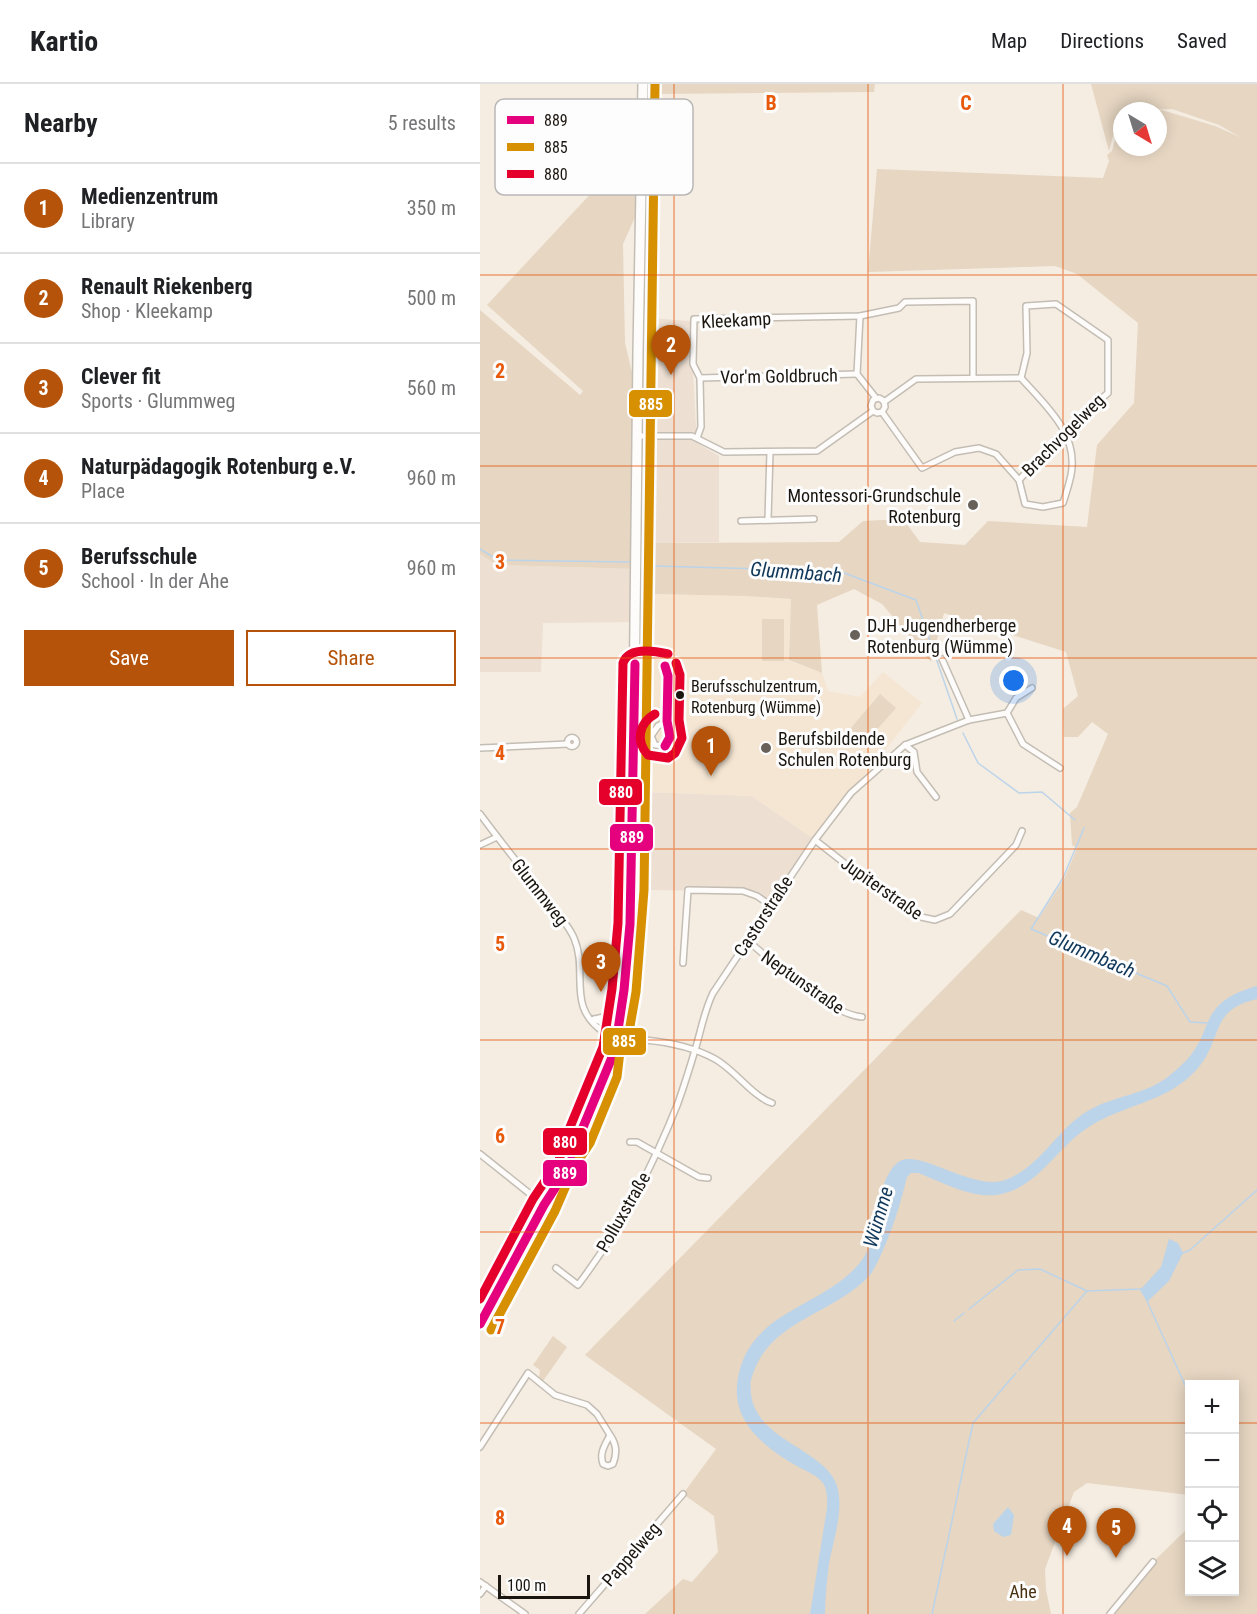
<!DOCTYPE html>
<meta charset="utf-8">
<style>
:root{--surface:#fff;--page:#f2f2f2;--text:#202124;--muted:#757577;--line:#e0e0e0;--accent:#b45309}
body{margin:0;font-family:"Roboto Condensed",sans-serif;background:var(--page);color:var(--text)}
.controls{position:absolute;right:18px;bottom:18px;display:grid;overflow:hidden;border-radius:0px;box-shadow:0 3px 15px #0003}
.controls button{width:54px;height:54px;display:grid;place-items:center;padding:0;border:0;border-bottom:2px solid var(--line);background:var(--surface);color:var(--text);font:30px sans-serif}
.compass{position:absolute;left:633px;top:18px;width:54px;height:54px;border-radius:50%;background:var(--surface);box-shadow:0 3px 15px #0003;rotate:142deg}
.scale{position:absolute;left:18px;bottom:15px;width:92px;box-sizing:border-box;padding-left:6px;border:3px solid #1b150f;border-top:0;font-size:16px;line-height:21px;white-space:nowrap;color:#1b150f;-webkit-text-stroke:4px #fdfdfd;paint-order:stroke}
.you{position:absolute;left:534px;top:597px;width:21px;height:21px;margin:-15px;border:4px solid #fff;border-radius:50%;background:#1a73e8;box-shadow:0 0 0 9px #1a73e833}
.badge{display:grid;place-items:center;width:39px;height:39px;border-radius:50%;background:var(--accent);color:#fff;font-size:20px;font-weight:700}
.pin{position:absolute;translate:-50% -50px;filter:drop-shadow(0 2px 3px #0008)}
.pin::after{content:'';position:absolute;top:32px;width:21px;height:18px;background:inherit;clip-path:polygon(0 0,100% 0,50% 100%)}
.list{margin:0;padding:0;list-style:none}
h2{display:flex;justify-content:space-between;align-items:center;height:78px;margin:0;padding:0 24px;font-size:26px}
h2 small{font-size:20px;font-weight:400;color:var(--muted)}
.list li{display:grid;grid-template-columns:39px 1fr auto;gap:18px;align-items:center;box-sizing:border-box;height:90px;padding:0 24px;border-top:2px solid var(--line)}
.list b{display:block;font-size:22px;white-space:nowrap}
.list p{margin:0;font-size:20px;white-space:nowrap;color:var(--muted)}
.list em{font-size:20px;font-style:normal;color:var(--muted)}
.actions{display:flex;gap:12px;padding:18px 24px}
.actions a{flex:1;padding:14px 0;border:2px solid var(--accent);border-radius:0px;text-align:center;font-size:21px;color:var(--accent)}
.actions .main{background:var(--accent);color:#fff}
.icon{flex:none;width:33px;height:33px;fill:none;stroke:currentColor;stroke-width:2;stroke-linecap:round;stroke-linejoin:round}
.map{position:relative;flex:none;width:777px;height:1530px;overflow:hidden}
header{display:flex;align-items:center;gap:36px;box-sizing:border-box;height:84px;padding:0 30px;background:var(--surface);border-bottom:2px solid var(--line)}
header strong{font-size:28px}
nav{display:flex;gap:33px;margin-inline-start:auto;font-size:21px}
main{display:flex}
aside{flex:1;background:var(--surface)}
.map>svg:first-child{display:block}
</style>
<header>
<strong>Kartio</strong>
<nav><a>Map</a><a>Directions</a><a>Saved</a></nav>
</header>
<main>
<aside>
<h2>Nearby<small>5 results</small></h2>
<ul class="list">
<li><span class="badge">1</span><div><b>Medienzentrum</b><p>Library</p></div><em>350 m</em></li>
<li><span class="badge">2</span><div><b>Renault Riekenberg</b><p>Shop · Kleekamp</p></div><em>500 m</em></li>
<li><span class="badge">3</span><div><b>Clever fit</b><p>Sports · Glummweg</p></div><em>560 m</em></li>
<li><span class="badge">4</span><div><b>Naturpädagogik Rotenburg e.V.</b><p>Place</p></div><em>960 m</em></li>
<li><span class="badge">5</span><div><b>Berufsschule</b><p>School · In der Ahe</p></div><em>960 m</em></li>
</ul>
<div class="actions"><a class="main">Save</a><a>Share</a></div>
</aside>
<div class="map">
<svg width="777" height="1530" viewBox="0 0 777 1530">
<rect width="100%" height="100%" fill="#f5ede2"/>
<!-- commercial -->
<g fill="#eddfd2">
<polygon points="169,234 210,237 217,359 239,372 239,458 167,459"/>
<polygon points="0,470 17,481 156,485 155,538 63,539 61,588 0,588"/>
<polygon points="166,708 272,712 335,756 290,821 263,807 162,806"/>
</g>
<!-- built -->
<polygon fill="#f5e6d3" points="165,510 265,512 311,515 309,577 342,589 348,607 380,613 403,588 442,619 335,756 272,712 166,708"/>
<!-- green -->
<g fill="#e6d6c2">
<polygon points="171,0 395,0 394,8 175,10 171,10"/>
<polygon points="611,0 777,0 777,1530 630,1530 673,1478 709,1443 710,1508 754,1508 754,1300 710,1300 709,1411 607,1399 594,1408 565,1485 566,1506 571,1530 165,1530 203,1495 212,1498 238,1468 234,1432 203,1410 236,1365 105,1271 541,826 559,834 584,795 597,764 592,761 590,729 597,723 628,650 612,638 598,653 584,653 583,625 598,612 586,568 464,529 451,578 402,520 374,505 337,521 342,589 309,576 311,515 265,512 173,510 166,498 167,459 359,458 383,437 423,435 440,458 485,461 508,437 607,443 617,361 654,319 658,239 597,190 575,182 388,188 397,85 623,94 629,77 627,71 632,67 639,41 642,39 642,63 678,63 678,27 682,26 735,42 760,53 739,41 692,25 642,27 642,35 636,41 629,67"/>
<polygon points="157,60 156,131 143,160 145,259 158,314 156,485 17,481 0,470 0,226 100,311 103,307 7,221"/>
<rect x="282" y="535" width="22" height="42"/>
<polygon points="400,610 416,624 385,659 370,645"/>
<polygon points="73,1252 87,1263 63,1297 59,1294 60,1286 53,1281"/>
</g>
<!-- water -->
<g fill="#bcd4ea">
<path d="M777,902V915C729,926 744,953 718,984C688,1020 639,1020 603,1047C574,1068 555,1106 516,1111C490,1114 462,1098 438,1089H431L427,1093C420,1121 412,1148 399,1175C396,1180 394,1186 390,1191C353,1232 287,1235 271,1296C270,1300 271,1305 271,1310C276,1354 337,1364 354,1395C367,1419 353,1456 349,1480C347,1497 345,1513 345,1530H330L347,1424C347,1415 348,1405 342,1398C336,1390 323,1386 315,1381C280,1360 248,1334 259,1289C274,1224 347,1223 382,1176C401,1151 394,1099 417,1079C436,1061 494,1110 528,1095C561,1081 577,1046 606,1028C631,1012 666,1011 689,992C700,983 710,974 717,962C722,954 724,946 728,938C737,916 756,908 777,902Z"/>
<polygon points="689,1155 698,1159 703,1169 689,1197 667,1218 660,1206 681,1183"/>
<polygon points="528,1423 534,1431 531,1451 523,1453 514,1447 513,1440"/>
</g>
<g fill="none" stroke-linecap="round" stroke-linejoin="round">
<!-- stream -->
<g stroke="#bcd4ea" stroke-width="1.5">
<polyline points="0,465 18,476 150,478"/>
<polyline points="174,482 359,487 436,516 477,635"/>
<polyline points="483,649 498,679 539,709 562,708 595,736"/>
<polyline points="604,744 583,794 551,845 687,902 710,938 728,939"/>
<polyline points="703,1169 710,1166 777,1106"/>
<polyline points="667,1217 710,1312"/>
<polyline points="489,1225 538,1186 560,1185 607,1207"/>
<polyline points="474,1237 484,1229"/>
<polyline points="539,1286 607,1207 661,1205"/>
<polyline points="452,1530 493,1339 536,1289"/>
</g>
<defs>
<g id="street">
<polyline points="380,232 377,290 396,314"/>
<polyline points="220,294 377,290"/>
<path d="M402,328L442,384L475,368L499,364L516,370L539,396L545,420L563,423L583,419C586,410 589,400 591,391C599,350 566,322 541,294L436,295L404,318"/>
<polyline points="158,352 212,352 244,368 337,367 393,327 397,329 402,328 405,323 404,317 399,314 393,316 391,322 393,327"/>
<polyline points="217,354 221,343 220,294 213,280 214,235 380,232 419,224 425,218 493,217 493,294"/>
<polyline points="539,396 585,346 628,309 628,256 576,220 546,222 547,269 541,294"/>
<polyline points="288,435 290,368"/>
<polyline points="261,437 334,435"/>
<polyline points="462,575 489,636"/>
<polyline points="185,582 188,592 187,637 190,653 185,662 175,661 171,652 178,642 187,637"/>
<polyline points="527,629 536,614 552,604"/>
<circle cx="92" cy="658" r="4.5"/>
<polyline points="425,661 434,668 437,688 456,713"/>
<polyline points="0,664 88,660"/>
<path d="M0,730C20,757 41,783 62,810C72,823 87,838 94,854C109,889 85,923 125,949C138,957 150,955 165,956C187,958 215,964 235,975C255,986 272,1012 292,1019"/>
<polyline points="335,756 391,800 441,833 455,836 470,830 536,761 542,747"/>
<polyline points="0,761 17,753"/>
<path d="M267,856C293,878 349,930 382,933"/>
<polyline points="203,879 208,806 263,807 277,812 290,821"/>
<polyline points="114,935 163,956"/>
<polyline points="115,935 127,932 141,917"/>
<polyline points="150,1058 157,1058 219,1093 228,1094"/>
<polyline points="0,1070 64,1121"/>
<path d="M76,1184L98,1201C139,1147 173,1082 198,1019C204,1002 210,983 215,966C221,947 224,927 233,909L335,756L371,709L425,661L489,636L527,629L543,660L580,684"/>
<path d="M0,1363L48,1289L75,1311L107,1321L117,1330L130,1351C125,1361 119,1369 123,1380L128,1382L133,1380C137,1369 137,1361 130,1351"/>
<polyline points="0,1498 45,1530"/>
<polyline points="0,1510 6,1502"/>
<polyline points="99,1530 203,1410"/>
<polyline points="630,1530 673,1478"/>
</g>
<g id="primary">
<polyline points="75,1096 83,1077 93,1063"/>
<polyline points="0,1240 64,1121 90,1081 99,1053 135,966 144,906 152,806 158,268 163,0"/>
</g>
</defs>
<!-- street casing -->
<use href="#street" stroke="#c3bdb4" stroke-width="8"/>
<!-- primary casing -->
<use href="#primary" stroke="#c3bdb4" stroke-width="12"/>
<!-- street -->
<use href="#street" stroke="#fefcfb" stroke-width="5"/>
<!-- primary -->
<use href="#primary" stroke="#fefcfb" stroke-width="9"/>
<defs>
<g id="bus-1">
<polyline points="185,582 188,592 187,637 190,653 185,662"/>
<polyline points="0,1240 64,1121 90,1081 99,1053 135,966 144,906 150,840 155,580"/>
</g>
<polyline id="bus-2" points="11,1246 75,1127 94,1083 110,1059 137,993 140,967 149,948 156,908 164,806 175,0"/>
<g id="bus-3">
<path d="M175,630C159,639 155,657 168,671L188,674L195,669L202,654L199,636L200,591L196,579"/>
<path d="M0,1215L53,1115L79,1076L88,1048L123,963L132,905L138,839L143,579C149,562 175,567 188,570"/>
</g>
</defs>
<!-- bus-1 casing -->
<use href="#bus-1" stroke="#fdfdfd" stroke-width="14"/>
<!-- bus-2 casing -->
<use href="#bus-2" stroke="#fdfdfd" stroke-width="14"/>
<!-- bus-3 casing -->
<use href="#bus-3" stroke="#fdfdfd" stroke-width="14"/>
<!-- bus-1 -->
<use href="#bus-1" stroke="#e5007d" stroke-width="9"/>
<!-- bus-2 -->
<use href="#bus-2" stroke="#d69002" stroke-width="9"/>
<!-- bus-3 -->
<use href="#bus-3" stroke="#e4002b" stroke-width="9"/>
</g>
<!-- grid -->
<path fill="none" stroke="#e8590c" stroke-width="1.5" stroke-opacity="0.55" d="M194,0V1530M388,0V1530M583,0V1530M0,191H777M0,382H777M0,574H777M0,765H777M0,956H777M0,1148H777M0,1339H710M754,1339H777"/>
<!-- markers -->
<g fill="#676159" stroke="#fdfdfd" stroke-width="2">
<circle cx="493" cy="421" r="6"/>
<circle cx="375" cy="551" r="6"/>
<circle cx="286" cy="664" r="6"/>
</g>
<circle fill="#1b150f" stroke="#fdfdfd" stroke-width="2" cx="200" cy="611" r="5"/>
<g text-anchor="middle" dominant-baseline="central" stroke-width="6" stroke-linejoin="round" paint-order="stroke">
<!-- bus labels -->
<g font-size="16" fill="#1b150f" stroke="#fdfdfd" text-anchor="start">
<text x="211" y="602">Berufsschulzentrum,<tspan x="211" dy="21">Rotenburg (Wümme)</tspan></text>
</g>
<!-- street labels -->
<g font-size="18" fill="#1b150f" stroke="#fdfdfd">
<text transform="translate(256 236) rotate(-3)">Kleekamp</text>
<text transform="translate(299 292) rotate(-1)">Vor'm Goldbruch</text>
<text transform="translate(583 351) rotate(-45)">Brachvogelweg</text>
<text transform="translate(402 804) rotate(35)">Jupiterstraße</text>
<text transform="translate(60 808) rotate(52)">Glummweg</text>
<text transform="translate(283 832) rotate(-57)">Castorstraße</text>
<text transform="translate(323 898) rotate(35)">Neptunstraße</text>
<text transform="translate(143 1128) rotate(-60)">Polluxstraße</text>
<text transform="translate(151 1470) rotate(-49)">Pappelweg</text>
</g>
<!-- poi labels -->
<g font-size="18" fill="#1b150f" stroke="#fdfdfd" text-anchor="start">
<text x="481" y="411" text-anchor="end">Montessori-Grundschule<tspan x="481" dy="21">Rotenburg</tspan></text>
<text x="387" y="541">DJH Jugendherberge<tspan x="387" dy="21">Rotenburg (Wümme)</tspan></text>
<text x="298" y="654">Berufsbildende<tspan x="298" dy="21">Schulen Rotenburg</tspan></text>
</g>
<!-- park labels -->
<g font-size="18" fill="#483111" stroke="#fdfdfd">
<text x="543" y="1507">Ahe</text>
</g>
<!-- water labels -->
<g font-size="20" font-style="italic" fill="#0f375a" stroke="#fdfdfd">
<text transform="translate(316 488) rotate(4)">Glummbach</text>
<text transform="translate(612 870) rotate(23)">Glummbach</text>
<text transform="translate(398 1133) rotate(-74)">Wümme</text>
</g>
</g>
<!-- legend -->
<rect x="15" y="15" width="198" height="96" rx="9" fill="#fdfdfd" stroke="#b9b7b6" stroke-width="1.5"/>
<rect x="27" y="32" width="27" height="8" fill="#e5007d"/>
<rect x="27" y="59" width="27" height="8" fill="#d69002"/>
<rect x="27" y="86" width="27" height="8" fill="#e4002b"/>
<g font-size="16" fill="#1b150f">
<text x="64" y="42">889</text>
<text x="64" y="69">885</text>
<text x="64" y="96">880</text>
</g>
<g font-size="20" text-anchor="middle" font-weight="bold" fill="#e8590c" stroke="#fdfdfd" stroke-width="6" stroke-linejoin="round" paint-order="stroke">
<text x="291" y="26">B</text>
<text x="486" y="26">C</text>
<text x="20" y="294">2</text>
<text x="20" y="485">3</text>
<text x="20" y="676">4</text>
<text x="20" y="867">5</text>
<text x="20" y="1059">6</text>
<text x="20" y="1250">7</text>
<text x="20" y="1441">8</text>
</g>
<g stroke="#fdfdfd" stroke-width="2">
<rect x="148" y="305" width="45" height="29" rx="6" fill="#d69002"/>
<rect x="118" y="694" width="45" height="28" rx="6" fill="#e4002b"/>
<rect x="129" y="739" width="45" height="29" rx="6" fill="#e5007d"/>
<rect x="122" y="943" width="45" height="29" rx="6" fill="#d69002"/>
<rect x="62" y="1043" width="46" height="29" rx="6" fill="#e4002b"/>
<rect x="62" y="1075" width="46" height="28" rx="6" fill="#e5007d"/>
</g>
<g font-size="16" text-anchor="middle" font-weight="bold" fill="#fff">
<text x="171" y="326">885</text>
<text x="141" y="714">880</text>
<text x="152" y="759">889</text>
<text x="144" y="963">885</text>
<text x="85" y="1064">880</text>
<text x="85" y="1095">889</text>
</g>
</svg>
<div class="controls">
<button>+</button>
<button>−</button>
<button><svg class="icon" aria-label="locate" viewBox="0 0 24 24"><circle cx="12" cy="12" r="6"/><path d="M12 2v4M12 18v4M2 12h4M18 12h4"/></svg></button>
<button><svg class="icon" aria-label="layers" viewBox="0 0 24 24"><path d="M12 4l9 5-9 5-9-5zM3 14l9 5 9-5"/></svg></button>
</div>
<svg class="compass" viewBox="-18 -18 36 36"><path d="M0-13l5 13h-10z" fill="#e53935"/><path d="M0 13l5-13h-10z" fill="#757577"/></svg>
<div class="scale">100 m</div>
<div class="you"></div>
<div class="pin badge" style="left:231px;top:692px">1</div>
<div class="pin badge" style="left:191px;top:291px">2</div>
<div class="pin badge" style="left:121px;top:908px">3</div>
<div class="pin badge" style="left:587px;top:1472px">4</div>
<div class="pin badge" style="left:636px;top:1474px">5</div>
</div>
</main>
